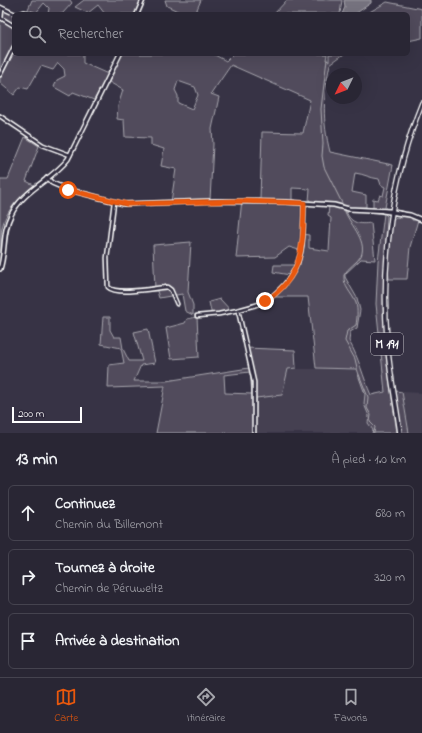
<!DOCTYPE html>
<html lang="fr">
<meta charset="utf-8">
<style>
:root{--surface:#292634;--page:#312e3c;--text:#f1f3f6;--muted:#a5a5ac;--line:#45434f;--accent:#ea580c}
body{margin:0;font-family:"Indie Flower",sans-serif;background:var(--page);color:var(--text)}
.compass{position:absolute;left:326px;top:68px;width:36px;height:36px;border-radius:50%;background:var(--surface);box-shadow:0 4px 16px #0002;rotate:227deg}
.scale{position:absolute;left:12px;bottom:10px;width:70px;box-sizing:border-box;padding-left:4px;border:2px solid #fff;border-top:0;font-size:11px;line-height:14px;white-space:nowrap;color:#fff;-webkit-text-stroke:3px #2f2a3d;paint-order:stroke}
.stop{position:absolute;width:12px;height:12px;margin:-9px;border:3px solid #ea580c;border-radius:50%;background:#fff}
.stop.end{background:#ea580c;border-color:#fff;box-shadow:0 1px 4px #0008}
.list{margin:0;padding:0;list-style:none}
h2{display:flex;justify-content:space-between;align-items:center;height:52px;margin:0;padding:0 16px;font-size:17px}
h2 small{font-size:13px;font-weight:400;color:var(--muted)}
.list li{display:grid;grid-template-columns:26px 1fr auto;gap:12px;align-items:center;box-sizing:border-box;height:56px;margin:0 8px 8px;padding:0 8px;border:1px solid var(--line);border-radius:6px}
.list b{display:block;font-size:15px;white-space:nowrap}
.list p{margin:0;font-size:13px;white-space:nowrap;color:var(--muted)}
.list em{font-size:13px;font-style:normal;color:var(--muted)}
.icon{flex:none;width:22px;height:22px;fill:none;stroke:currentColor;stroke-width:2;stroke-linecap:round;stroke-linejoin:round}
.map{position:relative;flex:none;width:422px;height:433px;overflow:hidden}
.search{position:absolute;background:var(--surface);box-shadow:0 4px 16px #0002;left:12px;right:12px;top:12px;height:44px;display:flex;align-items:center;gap:10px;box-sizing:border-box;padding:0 14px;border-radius:6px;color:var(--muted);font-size:15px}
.sheet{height:244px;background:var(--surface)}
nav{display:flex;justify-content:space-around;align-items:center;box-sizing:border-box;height:56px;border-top:1px solid var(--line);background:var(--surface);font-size:11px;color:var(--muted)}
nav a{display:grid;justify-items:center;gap:2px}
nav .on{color:var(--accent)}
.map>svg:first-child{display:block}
</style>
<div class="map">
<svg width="422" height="433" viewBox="0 0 422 433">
<rect width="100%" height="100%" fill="#373345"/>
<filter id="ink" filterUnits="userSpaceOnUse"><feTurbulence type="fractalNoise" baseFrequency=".025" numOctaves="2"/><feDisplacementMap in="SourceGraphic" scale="8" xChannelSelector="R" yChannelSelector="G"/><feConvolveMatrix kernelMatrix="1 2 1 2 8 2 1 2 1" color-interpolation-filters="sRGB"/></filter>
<g filter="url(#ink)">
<!-- built -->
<g fill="#444051">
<polygon points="288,369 356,369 365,394 364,404 369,416 368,424 373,430 372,433 255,433 256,398"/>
<polygon points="402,392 422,393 422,433 409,433"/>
</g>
<!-- green -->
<g fill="#514c5c" stroke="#a8a6ae" fill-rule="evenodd">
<polygon points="32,0 70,0 72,3 62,14 48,14 49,8 44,3 35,14 26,14"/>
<polygon points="84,0 141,0 135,14 105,14 98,5 88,13 75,7"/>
<polygon points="165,0 201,0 195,14 184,14 167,6"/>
<polygon points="287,0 342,0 340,14 274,14"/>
<polygon points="387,2 422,9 422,38 408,41 408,14 366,14"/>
<polygon points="0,8 14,14 14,54 83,54 83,63 108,74 94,100 73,92 70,96 54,87 57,80 65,76 64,69 58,63 53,70 41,66 28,89 20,87 14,95 0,83"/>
<path d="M122,54H213L226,61L233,54H327L326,60L329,61V54H344L330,64C323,97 322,120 330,152L393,165L384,213L387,216L383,308L387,364L397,433H372L373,430L368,423L369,416L364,404L365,394L356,369L316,368L308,297H275L272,295L290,275L273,272L274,265H300L302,251L289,247L275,257L236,258L242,199H260L262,132L303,133L310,100L231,65L211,94L219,97L212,129L213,144L210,200L171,202L176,169L161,166L164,149L151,145V138L125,137L124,120L117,119L118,106L123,90L109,82ZM178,81L195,87L198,95L192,109L178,103V96L175,90ZM355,173C364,174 370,178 379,179L381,185L385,187L383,196L380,195L378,200L373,199V212L384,214L378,261L376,304L385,392L371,395C363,377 359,358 349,341L350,332L357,328L360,310L357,298L345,277V274L361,259L375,260L371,223C358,225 350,223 345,209L329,206L328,216L331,218L329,251L309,248V235L302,234V201L292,200V188L310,189L309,201L334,203L350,208L366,207V195L352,192Z"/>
<path d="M25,137L39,146L26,181L34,185C18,199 2,213 1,236C1,244 2,253 0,261V179H8Z"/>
<polygon points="399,212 412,214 412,220 418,220 410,247 407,279 389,279 388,270 392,222 396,217 401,218"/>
<polygon points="191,242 188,292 193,305 193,315 185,311 182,294 159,298 157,291 119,291 118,289 155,289 153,245"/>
<polygon points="220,299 232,312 212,316 209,302"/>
<path d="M103,317H110V330L114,337H121L123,349L129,361H142L134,332L148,329L155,363L141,365L134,381H166L249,368L246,348L295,350L296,368L288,369L282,395L256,398L255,433H156L165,386L108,388L109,365L124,363L121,348L101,344ZM250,372L252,394L225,393L224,375Z"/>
<polygon points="197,317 199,357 171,359 166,328 185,323 187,319"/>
<polygon points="396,391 402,392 409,433 402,433"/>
</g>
<!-- water -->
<polygon fill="#76737f" stroke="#adabb2" points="344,0 371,0 371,3 355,14 342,14 345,7"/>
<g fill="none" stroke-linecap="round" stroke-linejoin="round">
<!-- stream -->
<g stroke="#adabb2" stroke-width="1">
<polyline points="327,59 321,109 323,144 322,156 324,167 343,205"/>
<path d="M344,209C348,223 368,240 361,256C357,263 348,267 344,275C343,287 352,293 356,303C358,310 357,319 356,325L347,331L345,341L355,359L358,372L368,397L367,408L371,415L370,422L375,427L374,433"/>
</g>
<defs>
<g id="street">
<polyline points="0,7 15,14"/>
<polyline points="2,9 1,18 14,26"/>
<polyline points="19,14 24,12 33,14"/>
<polyline points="0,75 14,47"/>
<polyline points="0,116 43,145 70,155"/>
<path d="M114,202L107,258L108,287C117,296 155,288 167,287L171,290L177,304"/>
<polyline points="197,316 219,314 238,310"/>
<path d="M254,433V382L238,310C247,307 257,306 265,301C273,297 278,291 284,285C306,260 303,235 304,203"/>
</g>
<g id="secondary">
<polyline points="137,14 143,0"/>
<polyline points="47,178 52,183 66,189 124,204 214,201 286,202 334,205 349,209 390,211 402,214"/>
<polyline points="383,211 410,215 422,220"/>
<path d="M0,269C6,251 2,232 11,215C23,190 52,180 68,159L120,54"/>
</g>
<path id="primary" d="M400,433C396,402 389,371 387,339C381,259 392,177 422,103"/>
</defs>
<!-- street casing -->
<use href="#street" stroke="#fff" stroke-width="5.5"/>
<!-- secondary casing -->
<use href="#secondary" stroke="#fff" stroke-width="6"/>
<!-- primary casing -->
<use href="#primary" stroke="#fff" stroke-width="6"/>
<!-- street -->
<use href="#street" stroke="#2f2a3d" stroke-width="2.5"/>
<!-- secondary -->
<use href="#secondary" stroke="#2f2a3d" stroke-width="3"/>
<!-- primary -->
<use href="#primary" stroke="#2f2a3d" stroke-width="3.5"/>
</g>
</g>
<g fill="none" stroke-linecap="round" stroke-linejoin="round" filter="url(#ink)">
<!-- route -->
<path stroke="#ea580c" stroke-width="5" d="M68,190L127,204L241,201L304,203C303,243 304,278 265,301"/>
</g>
<g text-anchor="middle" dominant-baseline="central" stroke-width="3.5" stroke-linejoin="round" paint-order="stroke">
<!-- shield labels -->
<rect fill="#2f2a3d" stroke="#c1bfc5" stroke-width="1" x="371" y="333" width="32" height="22" rx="3"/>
<g font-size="13" font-weight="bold" fill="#fff">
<text x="387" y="344">M 191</text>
</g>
</g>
</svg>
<svg class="compass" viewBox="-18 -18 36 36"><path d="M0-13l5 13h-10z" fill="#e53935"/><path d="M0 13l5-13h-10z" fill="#a5a5ac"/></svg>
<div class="scale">200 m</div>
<div class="stop" style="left:68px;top:190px"></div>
<div class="stop end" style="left:265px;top:301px"></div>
<div class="search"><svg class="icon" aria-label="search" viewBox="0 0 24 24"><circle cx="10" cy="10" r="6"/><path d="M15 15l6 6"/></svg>Rechercher</div>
</div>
<section class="sheet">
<h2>13 min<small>À pied · 1.0 km</small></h2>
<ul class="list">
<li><svg class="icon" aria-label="ahead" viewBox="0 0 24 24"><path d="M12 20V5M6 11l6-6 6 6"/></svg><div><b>Continuez</b><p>Chemin du Billemont</p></div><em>680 m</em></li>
<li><svg class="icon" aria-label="right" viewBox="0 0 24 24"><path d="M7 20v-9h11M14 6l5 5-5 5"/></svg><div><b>Tournez à droite</b><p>Chemin de Péruweltz</p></div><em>320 m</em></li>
<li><svg class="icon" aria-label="arrive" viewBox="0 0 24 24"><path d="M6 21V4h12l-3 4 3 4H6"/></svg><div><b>Arrivée à destination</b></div></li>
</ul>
</section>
<nav>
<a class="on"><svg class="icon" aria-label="map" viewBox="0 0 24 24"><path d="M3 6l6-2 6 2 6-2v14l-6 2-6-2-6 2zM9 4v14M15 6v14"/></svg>Carte</a>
<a><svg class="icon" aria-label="directions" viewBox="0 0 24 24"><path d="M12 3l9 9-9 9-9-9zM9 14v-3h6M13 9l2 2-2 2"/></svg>Itinéraire</a>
<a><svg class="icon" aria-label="saved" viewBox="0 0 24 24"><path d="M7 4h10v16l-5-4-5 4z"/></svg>Favoris</a>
</nav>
